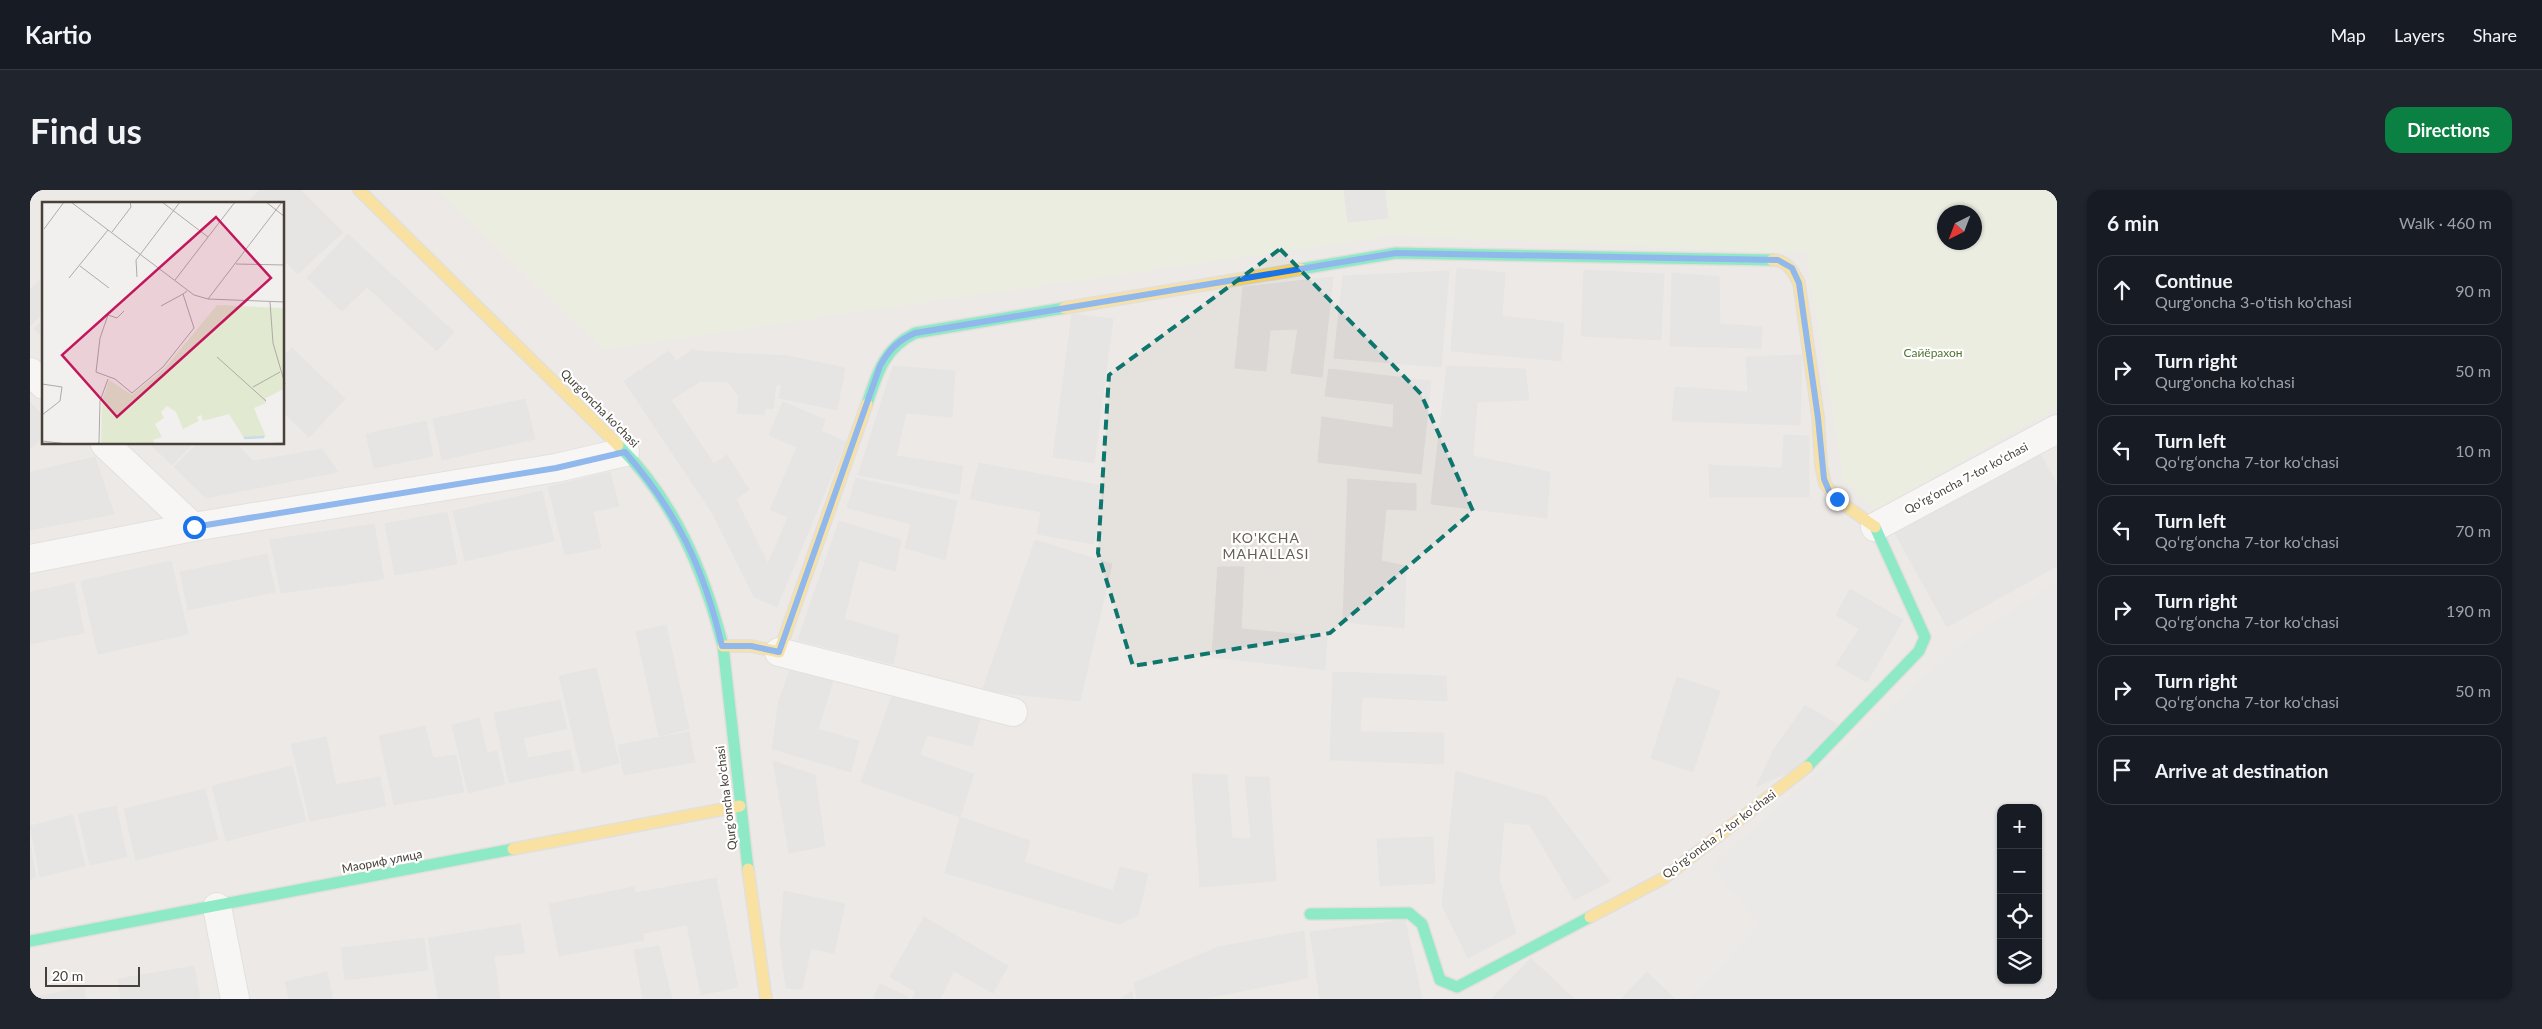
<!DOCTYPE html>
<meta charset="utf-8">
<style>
:root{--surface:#171b24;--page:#20242c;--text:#f1f3f6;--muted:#9ea1a6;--line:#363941;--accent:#0b8043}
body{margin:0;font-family:Lato,sans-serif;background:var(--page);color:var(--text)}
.controls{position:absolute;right:15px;bottom:15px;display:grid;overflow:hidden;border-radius:10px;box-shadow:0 1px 4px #0004}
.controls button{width:45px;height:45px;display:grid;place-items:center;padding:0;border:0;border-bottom:1px solid var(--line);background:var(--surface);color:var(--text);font:25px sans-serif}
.compass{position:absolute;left:1907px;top:15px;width:45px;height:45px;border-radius:50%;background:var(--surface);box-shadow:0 1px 4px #0004;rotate:222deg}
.scale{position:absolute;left:15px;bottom:12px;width:95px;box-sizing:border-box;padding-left:5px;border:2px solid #47413a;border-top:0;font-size:14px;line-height:18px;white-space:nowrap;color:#47413a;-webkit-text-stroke:4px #fff;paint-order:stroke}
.stop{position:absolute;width:15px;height:15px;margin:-11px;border:4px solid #1a73e8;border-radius:50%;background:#fff}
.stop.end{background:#1a73e8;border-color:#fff;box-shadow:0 1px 5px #0008}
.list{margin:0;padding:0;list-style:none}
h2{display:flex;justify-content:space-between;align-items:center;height:65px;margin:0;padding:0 20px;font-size:21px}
h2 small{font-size:16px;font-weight:400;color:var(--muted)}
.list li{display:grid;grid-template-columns:32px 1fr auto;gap:15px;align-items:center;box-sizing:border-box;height:70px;margin:0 10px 10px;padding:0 10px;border:1px solid var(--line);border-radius:15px}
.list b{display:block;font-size:19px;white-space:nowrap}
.list p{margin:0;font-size:16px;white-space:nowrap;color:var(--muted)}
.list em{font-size:16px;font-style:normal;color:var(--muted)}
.icon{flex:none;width:28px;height:28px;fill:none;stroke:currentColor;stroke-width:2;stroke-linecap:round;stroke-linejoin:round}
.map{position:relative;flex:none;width:2027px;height:809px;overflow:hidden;border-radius:15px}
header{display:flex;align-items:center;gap:30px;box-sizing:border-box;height:70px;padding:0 25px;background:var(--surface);border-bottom:1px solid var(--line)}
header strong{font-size:24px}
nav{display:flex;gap:28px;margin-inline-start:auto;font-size:18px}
.intro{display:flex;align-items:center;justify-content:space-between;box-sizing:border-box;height:120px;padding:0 30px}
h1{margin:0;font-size:35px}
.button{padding:12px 22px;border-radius:15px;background:var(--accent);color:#fff;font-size:18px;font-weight:700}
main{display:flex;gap:30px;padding:0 30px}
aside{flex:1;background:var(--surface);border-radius:15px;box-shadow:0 1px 4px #0004}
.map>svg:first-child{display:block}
</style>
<header>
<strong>Kartio</strong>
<nav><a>Map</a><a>Layers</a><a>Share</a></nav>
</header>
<div class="intro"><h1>Find us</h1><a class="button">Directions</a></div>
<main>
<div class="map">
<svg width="2027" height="809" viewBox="0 0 2027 809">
<rect width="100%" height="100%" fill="#f2f0ee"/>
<!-- residential -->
<path fill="#e5e1dc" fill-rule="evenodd" d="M0,0H2027V809H0ZM14,14H254V254H14ZM1914,22H1944V52H1914ZM1971,618H2008V790H1971Z"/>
<!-- industrial -->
<path fill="#e3e0de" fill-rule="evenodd" d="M2027,392V809H1659L1729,735L1682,676L1938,448ZM1971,618H2008V790H1971Z"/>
<!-- green -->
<path fill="#e2e9d1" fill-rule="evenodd" d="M407,0H2027V217L1846,320L1814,291L1776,63L1362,46L834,121L574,160ZM1914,22H1944V52H1914Z"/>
<!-- building -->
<g fill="#dad7d5" stroke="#dad7d4">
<polygon points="230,0 271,0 313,42 268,84 254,70 254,14 222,14 219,11"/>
<polygon points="1314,0 1355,0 1358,28 1318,32"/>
<polygon points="318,44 424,142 407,161 337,97 312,121 277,88"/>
<polygon points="1427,78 1475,83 1472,126 1534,133 1531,171 1421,161"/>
<polygon points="1554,80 1634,84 1631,150 1551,146"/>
<polygon points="1419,81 1411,177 1304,168 1313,86"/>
<polygon points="1642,83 1689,87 1690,134 1732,137 1731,158 1640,156"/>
<polygon points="14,87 14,122 0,136 0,99"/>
<polygon points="1303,87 1292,187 1261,183 1268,139 1240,140 1236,181 1205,178 1213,97"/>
<polygon points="1042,124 1083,129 1064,273 1023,267"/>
<polygon points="14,129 14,148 4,139"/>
<polygon points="262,158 315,209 279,247 254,223 254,166"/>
<polygon points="664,159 665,161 758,166 752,195 746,195 743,219 735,218 734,225 707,223 709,206 698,192 671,191 641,210 684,274 697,265 719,300 706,309 738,374 758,327 740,320 767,257 739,245 753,212 795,230 791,241 816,252 747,417 724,407 683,324 594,191 639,161 646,171"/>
<polygon points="1772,165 1770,235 1642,231 1645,197 1718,202 1716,167"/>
<polygon points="758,166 815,178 807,220 749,208"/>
<polygon points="863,176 925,181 922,227 876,223 866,266 933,276 929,304 828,285"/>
<polygon points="1417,176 1495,179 1499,210 1447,212 1443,266 1520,282 1517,328 1401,314"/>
<polygon points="1299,179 1401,191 1391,284 1288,272 1292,227 1363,238 1364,214 1295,206"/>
<polygon points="495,209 505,249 412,270 403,229"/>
<polygon points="0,212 14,227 14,247 0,259"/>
<polygon points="396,231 403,266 344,278 336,244"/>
<polygon points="1754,245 1779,246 1779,307 1680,307 1679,275 1752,278"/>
<polygon points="120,254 163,254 142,275"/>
<polygon points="167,254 207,254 223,271 292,259 308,282 176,308 144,277"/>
<polygon points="2007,258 2027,294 2027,376 1917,437 1862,338"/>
<polygon points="65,267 84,324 0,340 0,282"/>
<polygon points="949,273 1075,296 1064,354 1007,344 1011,322 940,309"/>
<polygon points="580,282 589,316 563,322 571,358 535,365 518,297"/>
<polygon points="826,288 927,311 915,370 875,358 881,334 817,318"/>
<polygon points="1318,289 1386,294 1386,320 1356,319 1351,371 1376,376 1374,438 1313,432"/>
<polygon points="512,301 524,351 435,371 423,321"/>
<polygon points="417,322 427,374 365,385 355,334"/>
<polygon points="809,331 871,350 865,381 829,370 814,429 869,445 863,474 768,450"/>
<polygon points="344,334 354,389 251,403 240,350"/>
<polygon points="1005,350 1082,374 1050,511 952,501"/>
<polygon points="237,364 245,402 158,420 150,382"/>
<polygon points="141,371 158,444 68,464 51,391"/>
<polygon points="1188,377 1214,377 1211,439 1297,447 1295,480 1182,467"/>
<polygon points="44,393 54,443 0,454 0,402"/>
<polygon points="1820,399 1873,430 1837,492 1806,475 1829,439 1806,425"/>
<polygon points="636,435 659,539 629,546 606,442"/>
<polygon points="762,475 804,488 788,539 829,551 821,582 742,559 749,510"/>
<polygon points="566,478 589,573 552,583 529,486"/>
<polygon points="1303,482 1416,486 1417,511 1332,507 1330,542 1414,543 1414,574 1300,570"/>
<polygon points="1647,487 1690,501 1663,582 1621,568"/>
<polygon points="862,506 950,529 942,556 897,545 890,565 944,584 930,627 831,592"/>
<polygon points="530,510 537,539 493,548 498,568 540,560 544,580 479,593 464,523"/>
<polygon points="1775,515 1810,536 1774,575 1726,597 1744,559"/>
<polygon points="449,528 457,563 467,561 475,594 438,603 422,535"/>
<polygon points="395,536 403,568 426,565 434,602 364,615 349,546"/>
<polygon points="659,542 665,572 594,585 588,555"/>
<polygon points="296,547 306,595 350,587 356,616 280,631 261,554"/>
<polygon points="743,571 785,585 795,656 759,663"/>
<polygon points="262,576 276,631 196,651 182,596"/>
<polygon points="1426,581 1516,607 1580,691 1544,710 1500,635 1474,632 1469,688 1486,743 1438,768 1412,715"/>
<polygon points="1162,584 1197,585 1202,648 1221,649 1215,587 1239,587 1246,691 1170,697"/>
<polygon points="175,599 188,650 106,670 94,619"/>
<polygon points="86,616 97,667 60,675 48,624"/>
<polygon points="43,625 55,676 10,687 0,636"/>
<polygon points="930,627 1000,651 994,672 1083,701 1090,677 1118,684 1108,725 1089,734 915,683"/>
<polygon points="1403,647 1405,693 1350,696 1347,649"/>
<polygon points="0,655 6,687 0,689"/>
<polygon points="686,688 708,797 671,805 657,735 613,743 605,703"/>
<polygon points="604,697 614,750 529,766 519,714"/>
<polygon points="754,701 815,714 804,763 750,752"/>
<polygon points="894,727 978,776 963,803 924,781 910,809 882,809 886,802 860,787"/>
<polygon points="1375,730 1392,809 1290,809 1280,742"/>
<polygon points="490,734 495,763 464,766 470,809 408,809 398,748"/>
<polygon points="1274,741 1278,788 1171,809 1107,809 1104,793 1188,757"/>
<polygon points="394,748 398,780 315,790 311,758"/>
<polygon points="750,752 781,758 772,799 756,798"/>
<polygon points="629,756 642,809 613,809 604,760"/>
<polygon points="1501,768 1544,809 1461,809"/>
<polygon points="164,776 170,809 91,809 88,789"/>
<polygon points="297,782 303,809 259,809 255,792"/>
<polygon points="1617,782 1645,809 1591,809"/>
<polygon points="850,794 878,807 877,809 843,809"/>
<polygon points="54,797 56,809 0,809 0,808"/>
<polygon points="1102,801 1103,809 1089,809"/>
</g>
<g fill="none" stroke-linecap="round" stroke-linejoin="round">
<defs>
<g id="street">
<polyline points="0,182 14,195"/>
<polyline points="75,254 163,337"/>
<polyline points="1845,337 2027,239"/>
<polyline points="0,369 163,337 526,278 595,262"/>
<polyline points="749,462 983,522"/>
<polyline points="187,717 205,809"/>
</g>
<g id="fast">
<polyline points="1271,79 1366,63 1742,70"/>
<path d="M837,214C847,184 854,158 885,143L1034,118"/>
<path d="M588,255C644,310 674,381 693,456L718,679"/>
<polyline points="1777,577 1889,461 1895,447 1845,337"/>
<polyline points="1280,724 1379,723 1392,734 1410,790 1427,797 1560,727"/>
<polyline points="0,751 483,659"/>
</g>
<g id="slow">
<polyline points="329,0 588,255"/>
<path d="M1742,70C1757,70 1763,81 1769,93L1788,226L1791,276L1795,294L1809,311L1845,337"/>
<polyline points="1034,118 1271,79"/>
<polyline points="693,456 721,456 749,462 837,214"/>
<polyline points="483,659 710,616"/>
<polyline points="718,679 736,809"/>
<polyline points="1560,727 1634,688 1777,577"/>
</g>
</defs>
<!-- street casing -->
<use href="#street" stroke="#d0cecb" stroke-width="30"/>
<!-- fast casing -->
<use href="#fast" stroke="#d0ccc6" stroke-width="14"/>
<!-- slow casing -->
<use href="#slow" stroke="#d0ccc6" stroke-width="14"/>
<!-- street -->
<use href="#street" stroke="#fdfdfc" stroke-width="28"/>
<!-- fast -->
<use href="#fast" stroke="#16e098" stroke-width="11"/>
<!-- slow -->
<use href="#slow" stroke="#ffcf43" stroke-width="11"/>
</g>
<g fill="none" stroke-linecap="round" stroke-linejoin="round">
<!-- route -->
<path stroke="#1a73e8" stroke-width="6" d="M164,337L526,278L595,262C647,322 674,378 692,456H721L749,462L850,176C859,160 867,151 885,143L1366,63L1748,70L1762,78L1769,93L1788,228L1794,289L1799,301L1807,309"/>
</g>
<!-- marked area -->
<path d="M0 0H2027V809H0ZM1250,59L1391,204L1443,321L1300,443L1103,476L1068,363L1079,185Z" fill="#f2f0ee" fill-opacity=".55" fill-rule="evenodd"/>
<path fill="none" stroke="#0f766e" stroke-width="4" stroke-dasharray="10 6" stroke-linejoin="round" d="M1250,59L1391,204L1443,321L1300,443L1103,476L1068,363L1079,185Z"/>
<g text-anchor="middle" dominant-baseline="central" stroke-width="4.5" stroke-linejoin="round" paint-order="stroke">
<!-- park labels -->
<g font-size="12" fill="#527334" stroke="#fff">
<text x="1903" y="162">Сайёрахон</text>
</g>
<!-- street labels -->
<g font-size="12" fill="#47413a" stroke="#fff">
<text transform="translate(570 218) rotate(45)">Qurg'oncha ko'chasi</text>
<text transform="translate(1936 288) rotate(-28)">Qoʻrgʻoncha 7-tor koʻchasi</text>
<text transform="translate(696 608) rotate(-97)">Qurg'oncha ko'chasi</text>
<text transform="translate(1689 644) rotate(-37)">Qoʻrgʻoncha 7-tor koʻchasi</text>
<text transform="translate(352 671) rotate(-11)">Маориф улица</text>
</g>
<!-- neighbourhood labels -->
<g font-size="14" letter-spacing="1" fill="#695e53" stroke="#fff">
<text x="1236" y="347">KO'KCHA<tspan x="1236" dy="16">MAHALLASI</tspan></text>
</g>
</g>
<!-- overview -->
<g transform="translate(12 12)">
<rect width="242" height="242" fill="#f2f0ee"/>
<path d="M175,103L242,106V187L224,196V201L212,206L224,235L202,236L187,212L161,219L159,213L155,215L157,219L141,227L134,210L125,204L119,210L122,216L113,222L120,235L111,238L113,242H59L60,199L67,178L90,193L123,166Z" fill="#e2e9d1"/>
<path fill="none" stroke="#c4deea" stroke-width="2.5" d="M202,236L222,235"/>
<path fill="none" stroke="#aeaaa6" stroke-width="1" d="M29,0L152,93L166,97L243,100M120,0L166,35M224,0L243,15M2,27L22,0M70,30L89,5L88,0M194,62L243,63M38,64L67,86M95,75L94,58L138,0M27,76L66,28M133,78L193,0M166,97L240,0M228,100L231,141L243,182M119,104L141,92M82,109L75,116L66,113L58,136L54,170L73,177L90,191L121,165L152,126L141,92L145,89M175,155L224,199M0,182L20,185L18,199L0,213M211,185L238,170M0,239L25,242M53,242L57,241L58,199L66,177M211,242L243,241"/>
<path fill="#c2185b" fill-opacity="0.15" stroke="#c2185b" stroke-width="2.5" d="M174,15L229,76L75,215L20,153Z"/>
<rect width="242" height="242" fill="none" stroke="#47413a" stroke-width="2.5"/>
</g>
</svg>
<div class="controls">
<button>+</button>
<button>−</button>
<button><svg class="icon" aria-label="locate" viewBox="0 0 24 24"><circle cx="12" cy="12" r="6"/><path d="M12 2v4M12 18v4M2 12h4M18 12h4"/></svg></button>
<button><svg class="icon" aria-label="layers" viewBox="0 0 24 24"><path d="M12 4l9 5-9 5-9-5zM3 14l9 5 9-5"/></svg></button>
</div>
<svg class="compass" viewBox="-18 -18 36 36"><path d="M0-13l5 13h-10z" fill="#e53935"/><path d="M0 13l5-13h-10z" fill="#9ea1a6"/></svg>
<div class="scale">20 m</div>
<div class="stop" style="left:164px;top:337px"></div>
<div class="stop end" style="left:1807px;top:309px"></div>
</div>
<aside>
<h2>6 min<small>Walk · 460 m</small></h2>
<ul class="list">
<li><svg class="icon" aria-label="ahead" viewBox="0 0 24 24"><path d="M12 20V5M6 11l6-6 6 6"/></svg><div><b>Continue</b><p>Qurg'oncha 3-o'tish ko'chasi</p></div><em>90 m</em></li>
<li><svg class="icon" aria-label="right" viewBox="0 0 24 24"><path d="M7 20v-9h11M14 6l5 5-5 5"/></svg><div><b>Turn right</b><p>Qurg'oncha ko'chasi</p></div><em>50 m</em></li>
<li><svg class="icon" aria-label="left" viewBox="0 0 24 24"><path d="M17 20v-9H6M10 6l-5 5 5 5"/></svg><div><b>Turn left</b><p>Qoʻrgʻoncha 7-tor koʻchasi</p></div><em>10 m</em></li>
<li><svg class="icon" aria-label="left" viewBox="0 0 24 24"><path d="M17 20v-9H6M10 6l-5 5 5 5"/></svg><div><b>Turn left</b><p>Qoʻrgʻoncha 7-tor koʻchasi</p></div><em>70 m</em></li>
<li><svg class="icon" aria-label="right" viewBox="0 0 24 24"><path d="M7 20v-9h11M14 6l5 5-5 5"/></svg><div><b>Turn right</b><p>Qoʻrgʻoncha 7-tor koʻchasi</p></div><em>190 m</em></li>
<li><svg class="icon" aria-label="right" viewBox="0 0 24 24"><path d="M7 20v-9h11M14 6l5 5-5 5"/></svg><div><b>Turn right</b><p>Qoʻrgʻoncha 7-tor koʻchasi</p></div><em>50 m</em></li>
<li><svg class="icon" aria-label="arrive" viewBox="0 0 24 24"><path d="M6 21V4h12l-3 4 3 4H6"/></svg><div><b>Arrive at destination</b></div></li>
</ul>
</aside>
</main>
